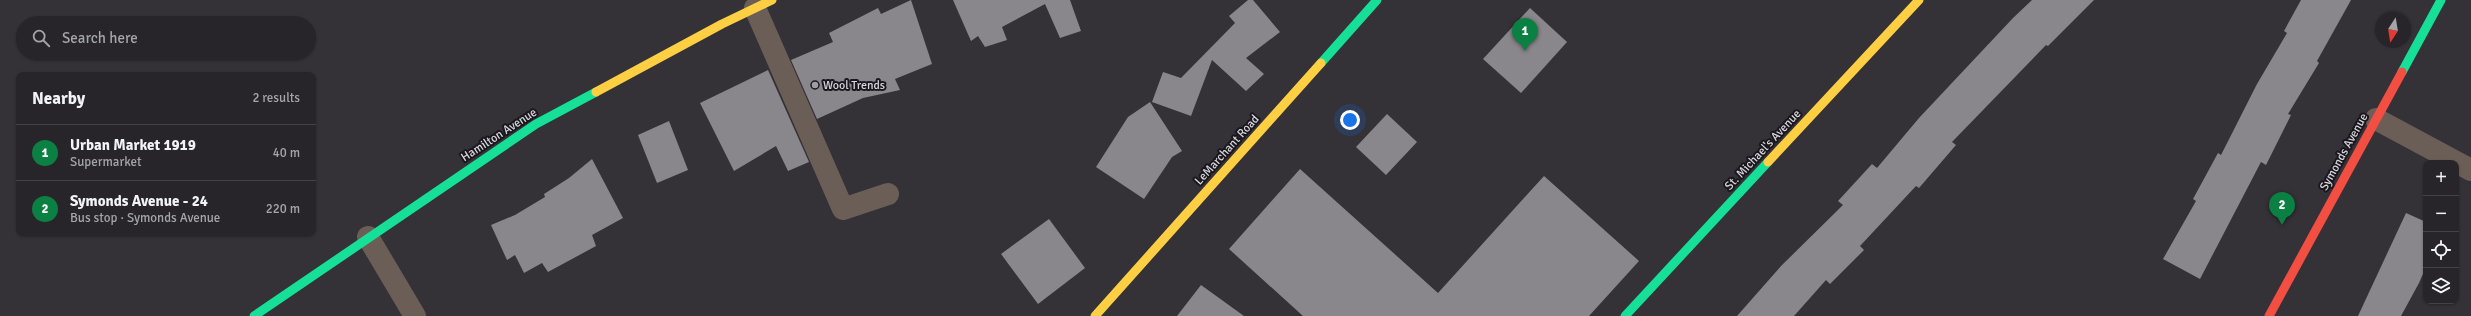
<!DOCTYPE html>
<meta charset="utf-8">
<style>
:root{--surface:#272529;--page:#2f2d31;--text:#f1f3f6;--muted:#a4a5a8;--line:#434246;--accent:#0b8043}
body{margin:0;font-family:Signika,sans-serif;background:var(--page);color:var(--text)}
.controls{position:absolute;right:12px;bottom:12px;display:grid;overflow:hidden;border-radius:8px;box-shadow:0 1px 3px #0004}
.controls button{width:36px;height:36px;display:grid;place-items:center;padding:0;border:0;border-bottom:1px solid var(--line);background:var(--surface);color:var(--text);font:20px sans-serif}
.compass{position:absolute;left:2375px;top:12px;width:36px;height:36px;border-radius:50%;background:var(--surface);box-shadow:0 1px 3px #0004;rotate:192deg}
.you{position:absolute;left:1350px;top:120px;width:14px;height:14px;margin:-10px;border:3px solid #fff;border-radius:50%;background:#1a73e8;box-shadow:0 0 0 6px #1a73e833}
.badge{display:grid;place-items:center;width:26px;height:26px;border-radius:50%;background:var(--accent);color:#fff;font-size:13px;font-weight:700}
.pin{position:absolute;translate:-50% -33px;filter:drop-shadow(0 1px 2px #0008)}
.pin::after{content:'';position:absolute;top:21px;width:14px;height:12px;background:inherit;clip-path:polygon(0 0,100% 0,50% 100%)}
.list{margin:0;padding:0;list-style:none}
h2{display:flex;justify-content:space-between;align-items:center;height:52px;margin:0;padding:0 16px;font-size:17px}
h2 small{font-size:13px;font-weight:400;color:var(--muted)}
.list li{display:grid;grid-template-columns:26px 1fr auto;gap:12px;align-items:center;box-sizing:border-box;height:56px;padding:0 16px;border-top:1px solid var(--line)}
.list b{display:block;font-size:15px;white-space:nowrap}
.list p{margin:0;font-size:13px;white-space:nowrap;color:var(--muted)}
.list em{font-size:13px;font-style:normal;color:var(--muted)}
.icon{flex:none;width:22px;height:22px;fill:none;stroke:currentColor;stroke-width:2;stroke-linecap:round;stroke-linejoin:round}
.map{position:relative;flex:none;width:2471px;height:316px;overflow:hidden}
.search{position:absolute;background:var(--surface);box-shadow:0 1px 3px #0004;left:16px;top:16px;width:300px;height:44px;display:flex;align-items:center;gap:10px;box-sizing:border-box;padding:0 14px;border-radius:22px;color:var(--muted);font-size:15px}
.panel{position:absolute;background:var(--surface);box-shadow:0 1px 3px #0004;left:16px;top:72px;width:300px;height:164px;border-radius:8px}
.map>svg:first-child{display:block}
</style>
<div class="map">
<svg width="2471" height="316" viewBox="0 0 2471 316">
<rect width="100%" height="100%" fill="#343137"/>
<!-- building -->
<g fill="#8a878c">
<polygon points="911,0 932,64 895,79 900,90 863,98 817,119 791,60 833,42 829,33 878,8 881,14"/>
<polygon points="953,0 1070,0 1081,31 1060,38 1045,4 1002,27 1007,40 985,47 978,36 971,41"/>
<polygon points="1248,0 1253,0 1280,32 1246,58 1264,74 1246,91 1212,60 1191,116 1152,102 1163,72 1181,78 1235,23 1229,16"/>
<polygon points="2032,0 2094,0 2048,46 2046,45 1952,142 1956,145 1919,188 1916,186 1860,246 1864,250 1830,284 1826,280 1794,316 1737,316 1781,266 1843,205 1838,201 1872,164 1877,168 1919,118 2013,18"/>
<polygon points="2301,0 2351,0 2317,61 2319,63 2288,114 2291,115 2266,165 2261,162 2200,279 2163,259 2196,201 2193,199 2218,153 2221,155 2257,84 2287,33 2284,31"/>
<polygon points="1530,8 1567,42 1521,93 1483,59"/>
<polygon points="768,70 809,162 788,171 776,146 734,171 700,103"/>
<polygon points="1150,102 1182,151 1172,157 1144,199 1096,167 1128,117"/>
<polygon points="1387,114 1417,142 1386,175 1356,147"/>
<polygon points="669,121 688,170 657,183 638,135"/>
<polygon points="592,159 623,218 592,235 596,246 548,272 542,263 524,273 515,255 507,260 491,225 515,215 545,197 544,194 569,178"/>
<polygon points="1300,169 1438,293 1544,176 1639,261 1589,316 1303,316 1229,249"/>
<polygon points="2406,213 2426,222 2426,267 2419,283 2401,316 2358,316"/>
<polygon points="1049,219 1085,268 1038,304 1001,254"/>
<polygon points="1201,285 1244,316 1177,316"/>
</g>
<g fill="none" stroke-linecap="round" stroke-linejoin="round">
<!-- street -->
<g stroke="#6a5e57" stroke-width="22">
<polyline points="755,8 843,209 888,194"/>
<polyline points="2376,119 2471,170"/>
<polyline points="368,237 415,316"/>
</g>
<!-- fast -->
<g stroke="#16e098" stroke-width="9">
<polyline points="1321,63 1377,0"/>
<polyline points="2402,72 2441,0"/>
<polyline points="254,316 536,124 596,92"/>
<polyline points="1625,316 1768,162"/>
</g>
<!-- slow -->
<g stroke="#ffcf43" stroke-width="9">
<polyline points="596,92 722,24 772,0"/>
<polyline points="1768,162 1919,0"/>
<polyline points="1095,316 1321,63"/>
</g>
<!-- jam -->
<polyline stroke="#f24e42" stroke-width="9" points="2269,316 2402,72"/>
</g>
<!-- markers -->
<circle fill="#9f9ca3" stroke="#1a181d" stroke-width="1.5" cx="815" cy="85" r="4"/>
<g text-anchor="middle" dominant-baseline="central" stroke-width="4" stroke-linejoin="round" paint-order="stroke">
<!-- poi labels -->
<g font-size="12" fill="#d8d5dd" stroke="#1a181d" text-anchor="start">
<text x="823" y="85">Wool Trends</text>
</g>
<!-- street labels -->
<g font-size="12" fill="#d8d5dd" stroke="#1a181d">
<text transform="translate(499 135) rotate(-33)">Hamilton Avenue</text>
<text transform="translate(1227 150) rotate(-48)">LeMarchant Road</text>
<text transform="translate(1763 150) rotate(-47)">St. Michael's Avenue</text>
<text transform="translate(2344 152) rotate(-61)">Symonds Avenue</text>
</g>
</g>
</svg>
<div class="controls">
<button>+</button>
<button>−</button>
<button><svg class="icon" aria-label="locate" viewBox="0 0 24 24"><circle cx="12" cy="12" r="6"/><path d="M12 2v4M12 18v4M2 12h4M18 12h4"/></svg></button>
<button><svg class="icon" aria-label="layers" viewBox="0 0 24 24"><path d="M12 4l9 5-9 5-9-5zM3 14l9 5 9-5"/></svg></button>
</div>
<svg class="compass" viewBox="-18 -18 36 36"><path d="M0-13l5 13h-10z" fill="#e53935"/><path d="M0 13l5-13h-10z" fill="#a4a5a8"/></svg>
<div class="you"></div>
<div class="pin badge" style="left:1525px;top:51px">1</div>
<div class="pin badge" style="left:2282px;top:225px">2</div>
<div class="search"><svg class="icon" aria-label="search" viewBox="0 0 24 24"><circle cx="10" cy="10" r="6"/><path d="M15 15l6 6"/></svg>Search here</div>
<section class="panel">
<h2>Nearby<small>2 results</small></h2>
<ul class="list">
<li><span class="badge">1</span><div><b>Urban Market 1919</b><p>Supermarket</p></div><em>40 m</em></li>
<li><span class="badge">2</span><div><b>Symonds Avenue - 24</b><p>Bus stop · Symonds Avenue</p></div><em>220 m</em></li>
</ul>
</section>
</div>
